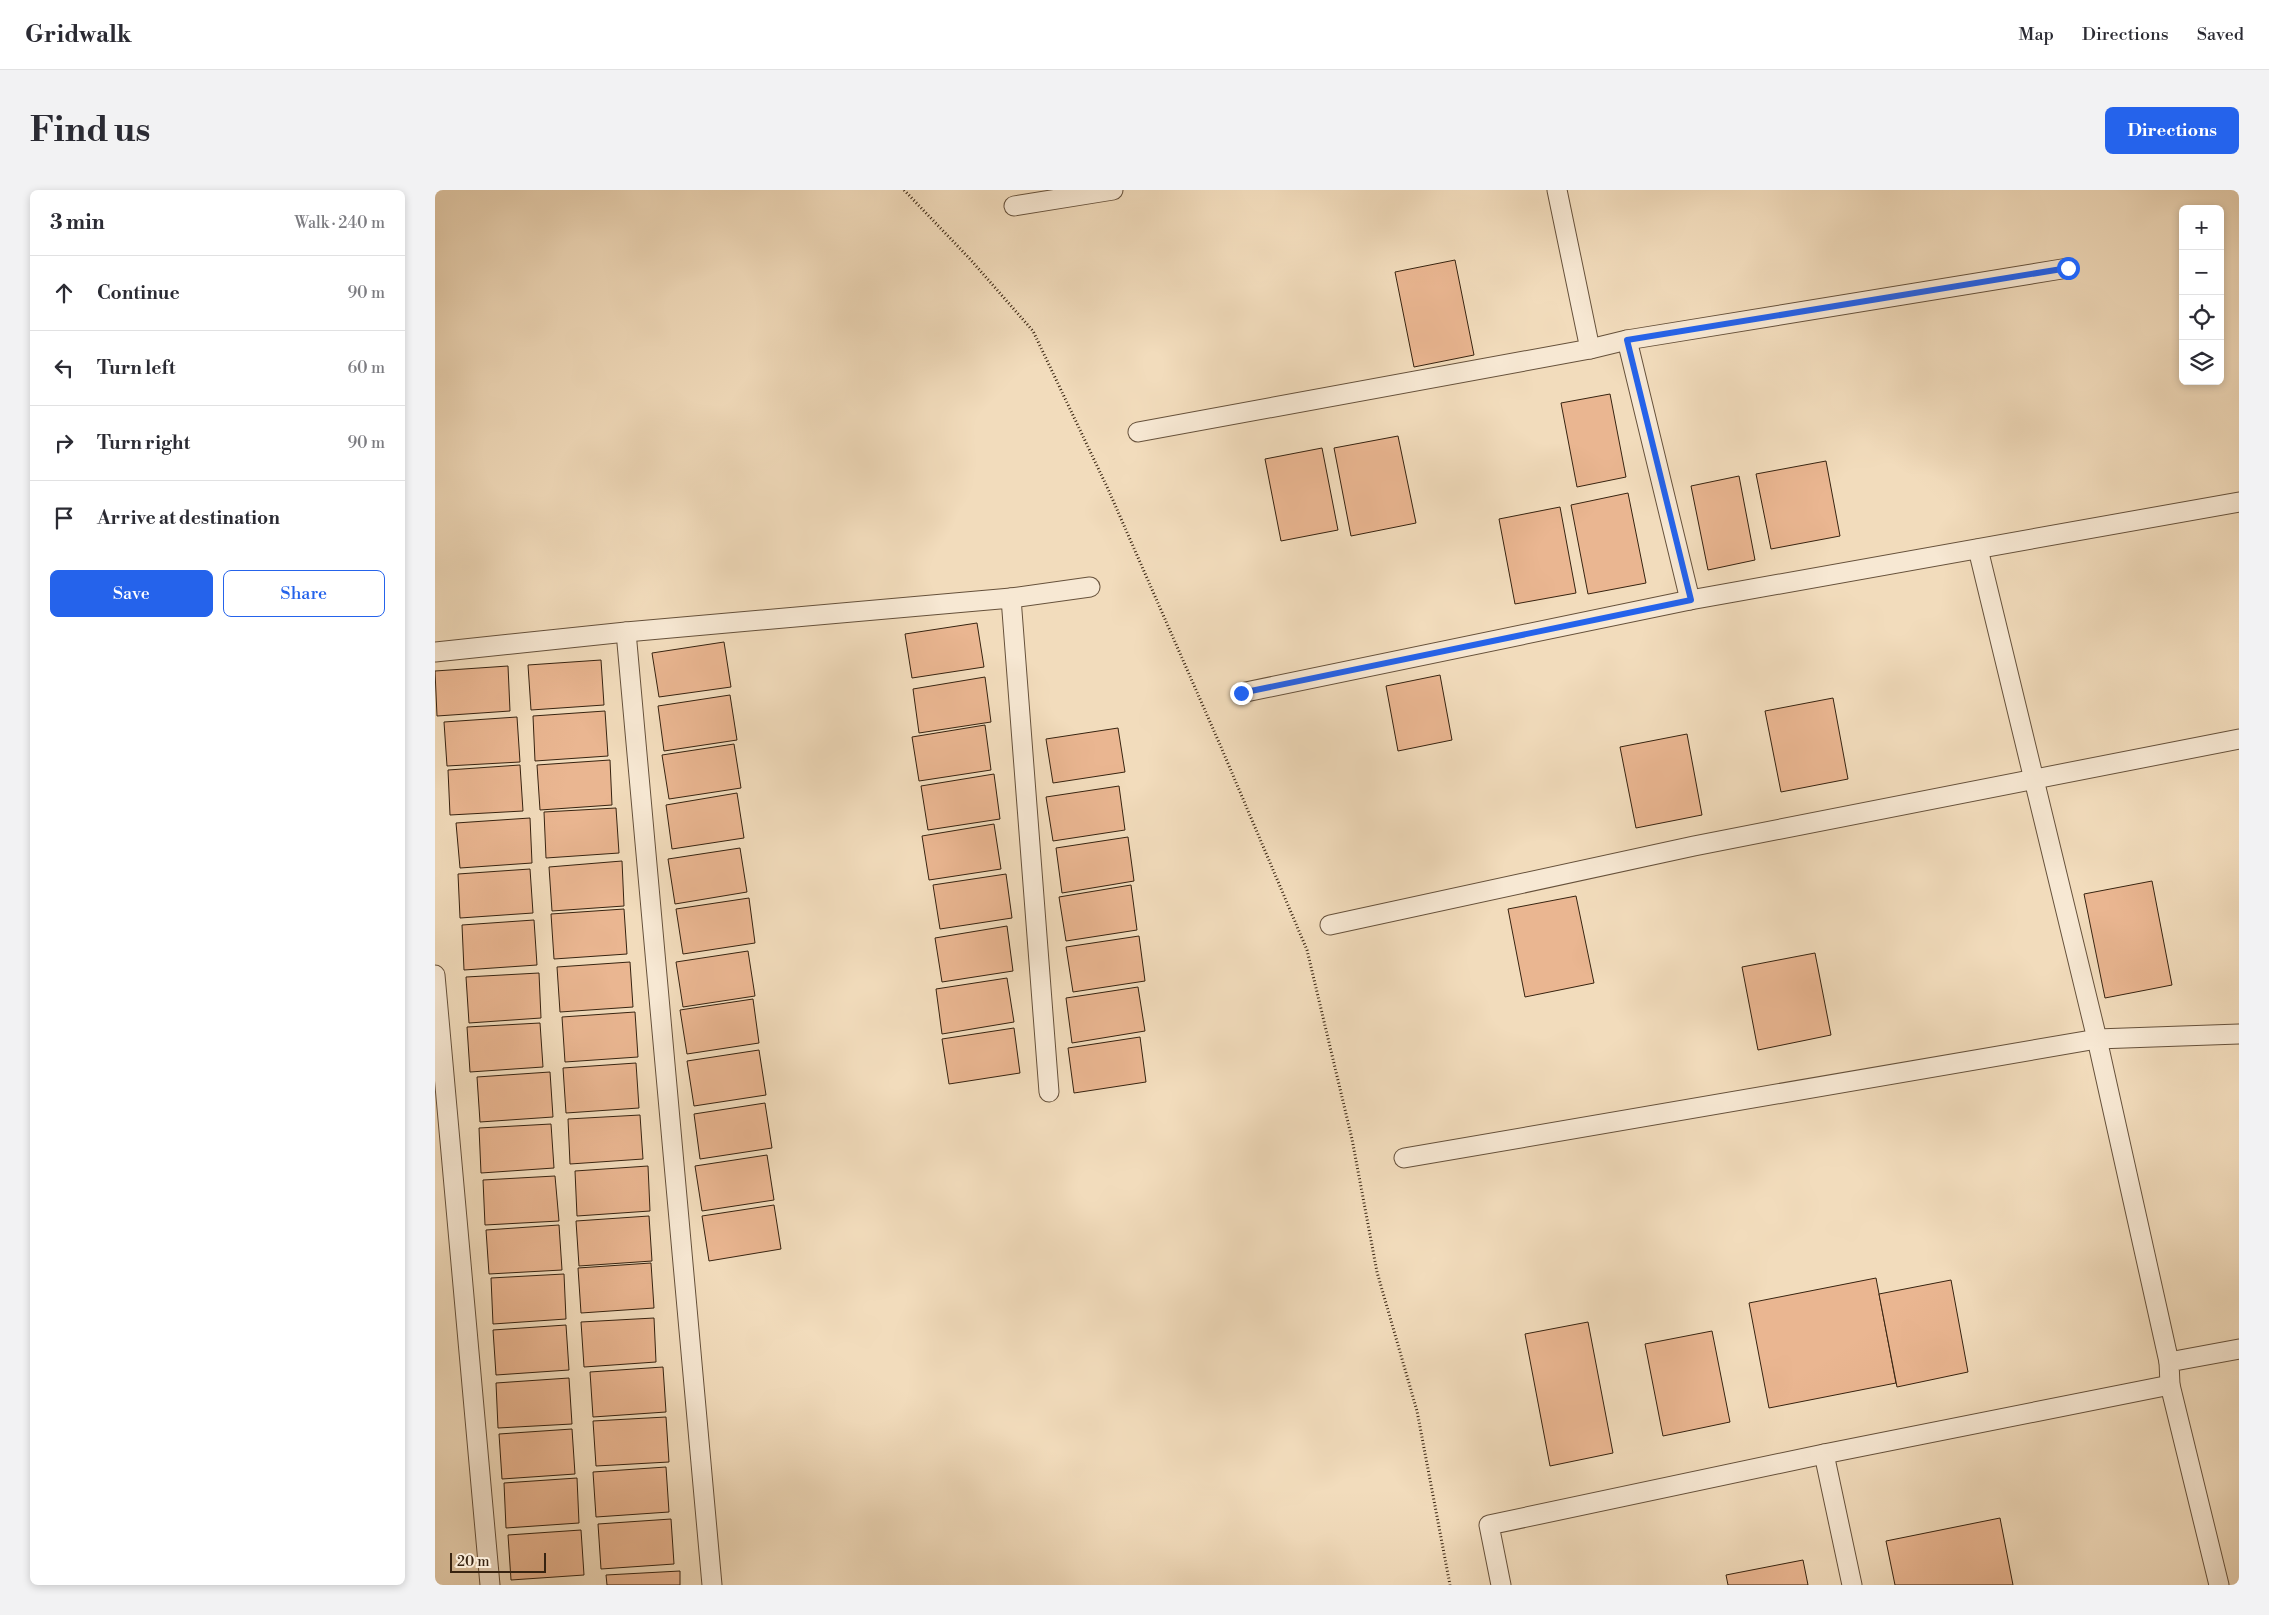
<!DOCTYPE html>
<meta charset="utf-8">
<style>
:root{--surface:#fff;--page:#f2f2f3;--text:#2b2b33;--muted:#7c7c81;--line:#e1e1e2;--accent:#2563eb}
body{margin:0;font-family:"Libre Bodoni",serif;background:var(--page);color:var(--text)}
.controls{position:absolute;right:15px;top:15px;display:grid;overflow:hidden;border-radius:8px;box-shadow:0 2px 8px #0003}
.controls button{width:45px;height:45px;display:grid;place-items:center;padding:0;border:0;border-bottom:1px solid var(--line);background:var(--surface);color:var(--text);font:25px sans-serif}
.scale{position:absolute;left:15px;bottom:12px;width:96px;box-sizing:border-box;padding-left:5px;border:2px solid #372310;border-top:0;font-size:14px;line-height:18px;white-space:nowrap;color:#372310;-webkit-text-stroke:4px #f7e8d3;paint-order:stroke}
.stop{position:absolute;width:15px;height:15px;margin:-11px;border:4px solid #2563eb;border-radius:50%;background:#fff}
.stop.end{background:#2563eb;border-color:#fff;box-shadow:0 1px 5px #0008}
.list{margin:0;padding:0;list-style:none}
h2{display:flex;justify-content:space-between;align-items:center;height:65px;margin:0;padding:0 20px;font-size:21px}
h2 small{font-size:16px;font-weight:400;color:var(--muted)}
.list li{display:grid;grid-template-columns:32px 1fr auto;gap:15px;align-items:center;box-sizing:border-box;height:75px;padding:0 20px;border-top:1px solid var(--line)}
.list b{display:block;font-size:19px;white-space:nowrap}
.list em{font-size:16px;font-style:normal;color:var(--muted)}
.actions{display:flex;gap:10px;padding:15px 20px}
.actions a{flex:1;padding:11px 0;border:1px solid var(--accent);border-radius:8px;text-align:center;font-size:18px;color:var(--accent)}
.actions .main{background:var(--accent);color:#fff}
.icon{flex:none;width:28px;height:28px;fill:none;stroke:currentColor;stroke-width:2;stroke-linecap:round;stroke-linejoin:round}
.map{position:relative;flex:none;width:1804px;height:1395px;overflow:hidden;border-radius:8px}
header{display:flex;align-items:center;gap:30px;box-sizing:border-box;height:70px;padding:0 25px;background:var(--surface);border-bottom:1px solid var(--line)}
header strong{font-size:24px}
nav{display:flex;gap:28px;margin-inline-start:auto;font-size:18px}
.intro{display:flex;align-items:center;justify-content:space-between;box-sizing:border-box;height:120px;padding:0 30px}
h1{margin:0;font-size:35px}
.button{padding:12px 22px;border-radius:8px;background:var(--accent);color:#fff;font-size:18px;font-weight:700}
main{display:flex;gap:30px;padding:0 30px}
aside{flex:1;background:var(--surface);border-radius:8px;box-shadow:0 2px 8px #0003}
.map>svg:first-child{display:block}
</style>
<header>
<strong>Gridwalk</strong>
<nav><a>Map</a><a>Directions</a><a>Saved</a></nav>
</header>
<div class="intro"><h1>Find us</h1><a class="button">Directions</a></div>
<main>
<aside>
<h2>3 min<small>Walk · 240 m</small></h2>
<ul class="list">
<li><svg class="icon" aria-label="ahead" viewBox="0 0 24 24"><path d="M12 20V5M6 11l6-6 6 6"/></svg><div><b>Continue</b></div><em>90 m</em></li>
<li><svg class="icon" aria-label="left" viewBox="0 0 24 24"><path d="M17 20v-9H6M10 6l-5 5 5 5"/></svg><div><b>Turn left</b></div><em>60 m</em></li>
<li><svg class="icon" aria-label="right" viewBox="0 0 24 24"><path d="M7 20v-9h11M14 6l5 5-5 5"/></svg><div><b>Turn right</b></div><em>90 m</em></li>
<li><svg class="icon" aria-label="arrive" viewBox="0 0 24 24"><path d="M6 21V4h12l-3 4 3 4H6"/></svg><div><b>Arrive at destination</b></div></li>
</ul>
<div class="actions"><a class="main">Save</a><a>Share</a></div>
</aside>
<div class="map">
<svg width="1804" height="1395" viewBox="0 0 1804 1395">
<rect width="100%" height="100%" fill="#f2dcbc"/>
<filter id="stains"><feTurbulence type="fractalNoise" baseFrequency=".004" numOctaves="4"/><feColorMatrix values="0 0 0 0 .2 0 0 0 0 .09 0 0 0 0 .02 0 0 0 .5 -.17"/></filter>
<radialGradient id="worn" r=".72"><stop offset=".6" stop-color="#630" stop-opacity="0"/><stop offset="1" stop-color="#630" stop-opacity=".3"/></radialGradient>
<!-- building -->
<g fill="#eab691" stroke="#372310">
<polygon points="1020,70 1039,165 979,177 960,82"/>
<polygon points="1175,204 1191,287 1142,297 1126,213"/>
<polygon points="963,246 981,333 916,346 899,258"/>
<polygon points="887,258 903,340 846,351 830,269"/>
<polygon points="1391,271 1405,346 1336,359 1321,284"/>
<polygon points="1304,286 1320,370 1273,380 1256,296"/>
<polygon points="1193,303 1211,393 1153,404 1136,315"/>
<polygon points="1125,317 1141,403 1080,414 1064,329"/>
<polygon points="542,433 549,477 477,488 470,444"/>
<polygon points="289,452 296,497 224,507 217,463"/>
<polygon points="166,470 169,515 96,520 93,475"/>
<polygon points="73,476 75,521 2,526 0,481"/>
<polygon points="1005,485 1017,550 963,561 951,496"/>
<polygon points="550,487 556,532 484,543 478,499"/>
<polygon points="295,505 302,550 229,561 223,516"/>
<polygon points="1398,508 1413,589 1346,602 1330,521"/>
<polygon points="170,521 173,566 100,571 98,526"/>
<polygon points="82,527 85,572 12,576 9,532"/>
<polygon points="550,535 556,580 484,591 477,547"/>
<polygon points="683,538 690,582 618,593 611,549"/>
<polygon points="1252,544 1267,625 1201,638 1185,557"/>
<polygon points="299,554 306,598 234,609 227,565"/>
<polygon points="175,570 177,615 105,620 102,575"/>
<polygon points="85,575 88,621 15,625 13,580"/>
<polygon points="559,584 565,629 493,640 486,596"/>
<polygon points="684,596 690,640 618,651 611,607"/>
<polygon points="302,603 309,648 237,659 231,615"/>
<polygon points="181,618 184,663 111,668 109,622"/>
<polygon points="95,628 97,673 25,678 21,633"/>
<polygon points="559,634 566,679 494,690 487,646"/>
<polygon points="693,647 699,691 627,703 621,658"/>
<polygon points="305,658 312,702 240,714 233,669"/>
<polygon points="187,671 189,716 117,721 114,677"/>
<polygon points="95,679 98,723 25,728 23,684"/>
<polygon points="571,684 577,728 505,739 498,695"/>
<polygon points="1717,691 1737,795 1670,808 1649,704"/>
<polygon points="696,695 702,740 631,751 624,707"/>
<polygon points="1141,706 1159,793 1090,807 1073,719"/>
<polygon points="314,708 320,753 248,764 241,719"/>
<polygon points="189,719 192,764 119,769 116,724"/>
<polygon points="99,730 102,775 29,780 27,735"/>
<polygon points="572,736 578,781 507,792 500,748"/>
<polygon points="704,746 710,791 638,802 631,757"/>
<polygon points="313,761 320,806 248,817 241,772"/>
<polygon points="1380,763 1396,845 1323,860 1307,777"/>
<polygon points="195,772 198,817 125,822 122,777"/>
<polygon points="104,783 106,828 34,833 31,787"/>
<polygon points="572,788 579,832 507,844 501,799"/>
<polygon points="703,797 710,841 637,853 631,808"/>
<polygon points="318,809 324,853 252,864 245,820"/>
<polygon points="200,822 203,867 130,872 127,827"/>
<polygon points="105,833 108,877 35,882 32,837"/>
<polygon points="579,838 585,883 514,894 507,849"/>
<polygon points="705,847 711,892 639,903 633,858"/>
<polygon points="324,860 331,905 259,916 252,871"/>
<polygon points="201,873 204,918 131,923 128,878"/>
<polygon points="115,882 118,927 45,932 42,887"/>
<polygon points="330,913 337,958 265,969 259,924"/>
<polygon points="205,925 208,969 135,974 133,929"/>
<polygon points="116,934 119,978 46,983 44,938"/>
<polygon points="332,965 339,1010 267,1021 260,976"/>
<polygon points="213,976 215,1021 142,1026 140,981"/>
<polygon points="120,986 124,1031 50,1035 48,990"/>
<polygon points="339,1015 346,1059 274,1071 267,1026"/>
<polygon points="214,1026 217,1071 144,1076 141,1031"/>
<polygon points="124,1035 127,1080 54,1084 51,1040"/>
<polygon points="216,1073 219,1118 146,1123 143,1078"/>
<polygon points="129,1084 131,1129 58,1134 56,1088"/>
<polygon points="1441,1088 1461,1193 1334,1218 1314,1113"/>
<polygon points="1516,1090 1533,1182 1462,1197 1444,1104"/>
<polygon points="219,1128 221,1172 149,1177 146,1132"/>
<polygon points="1153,1132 1178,1263 1115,1276 1090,1144"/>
<polygon points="131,1135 134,1180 61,1185 58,1140"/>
<polygon points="1277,1141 1295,1232 1228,1246 1210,1154"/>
<polygon points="228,1177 231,1222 158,1227 155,1182"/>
<polygon points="134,1188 137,1234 63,1238 61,1193"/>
<polygon points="231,1227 234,1272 161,1276 158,1231"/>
<polygon points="137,1239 140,1284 67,1289 64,1244"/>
<polygon points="231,1277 234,1322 161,1327 158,1282"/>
<polygon points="142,1288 144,1333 71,1338 69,1293"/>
<polygon points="1565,1328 1578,1395 1460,1395 1451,1351"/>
<polygon points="236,1329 239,1374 166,1379 163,1334"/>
<polygon points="146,1340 149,1385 76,1390 73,1345"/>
<polygon points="1368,1370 1373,1395 1293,1395 1291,1385"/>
<polygon points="245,1381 245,1395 172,1395 171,1385"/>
</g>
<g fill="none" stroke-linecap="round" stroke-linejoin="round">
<defs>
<g id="lane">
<polyline points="579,16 678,0"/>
<polyline points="1192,150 1255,410 1804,312"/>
<polyline points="1155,159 1192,150 1633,78"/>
<polyline points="703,242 1155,159 1122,0"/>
<polyline points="1543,359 1662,849 1734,1172"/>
<polyline points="576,408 655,397"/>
<polyline points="191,442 277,1395"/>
<polyline points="0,462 191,442 576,408 614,902"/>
<polyline points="806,503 1255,410"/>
<polyline points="895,735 1259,656 1804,549"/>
<polyline points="0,785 55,1395"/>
<polyline points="969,968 1662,849 1804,844"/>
<polyline points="1389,1264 1417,1395"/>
<polyline points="1066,1395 1054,1335 1389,1264 1735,1195"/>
<polyline points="1784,1395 1735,1195 1734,1172 1804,1159"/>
</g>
</defs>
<!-- lane casing -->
<use href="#lane" stroke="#66513b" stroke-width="21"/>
<!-- path -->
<polyline stroke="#372310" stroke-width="3" stroke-dasharray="1 2.5" stroke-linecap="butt" points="469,0 535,69 598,141 673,299 786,557 872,760 917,949 942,1082 982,1221 1015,1395"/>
<!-- lane -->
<use href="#lane" stroke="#f7e8d3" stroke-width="19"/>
</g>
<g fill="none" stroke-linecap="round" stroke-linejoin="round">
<!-- route -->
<polyline stroke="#2563eb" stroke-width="6" points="806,503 1256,410 1192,150 1633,78"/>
</g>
<rect width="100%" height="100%" filter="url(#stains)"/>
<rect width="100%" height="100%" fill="url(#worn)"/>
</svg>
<div class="controls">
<button>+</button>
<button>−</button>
<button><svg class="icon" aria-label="locate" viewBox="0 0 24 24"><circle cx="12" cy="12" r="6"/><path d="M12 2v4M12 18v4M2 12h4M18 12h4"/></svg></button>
<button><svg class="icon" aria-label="layers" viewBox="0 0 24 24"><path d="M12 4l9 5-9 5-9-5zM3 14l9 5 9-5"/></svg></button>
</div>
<div class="scale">20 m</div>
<div class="stop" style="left:1633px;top:78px"></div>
<div class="stop end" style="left:806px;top:503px"></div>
</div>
</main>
